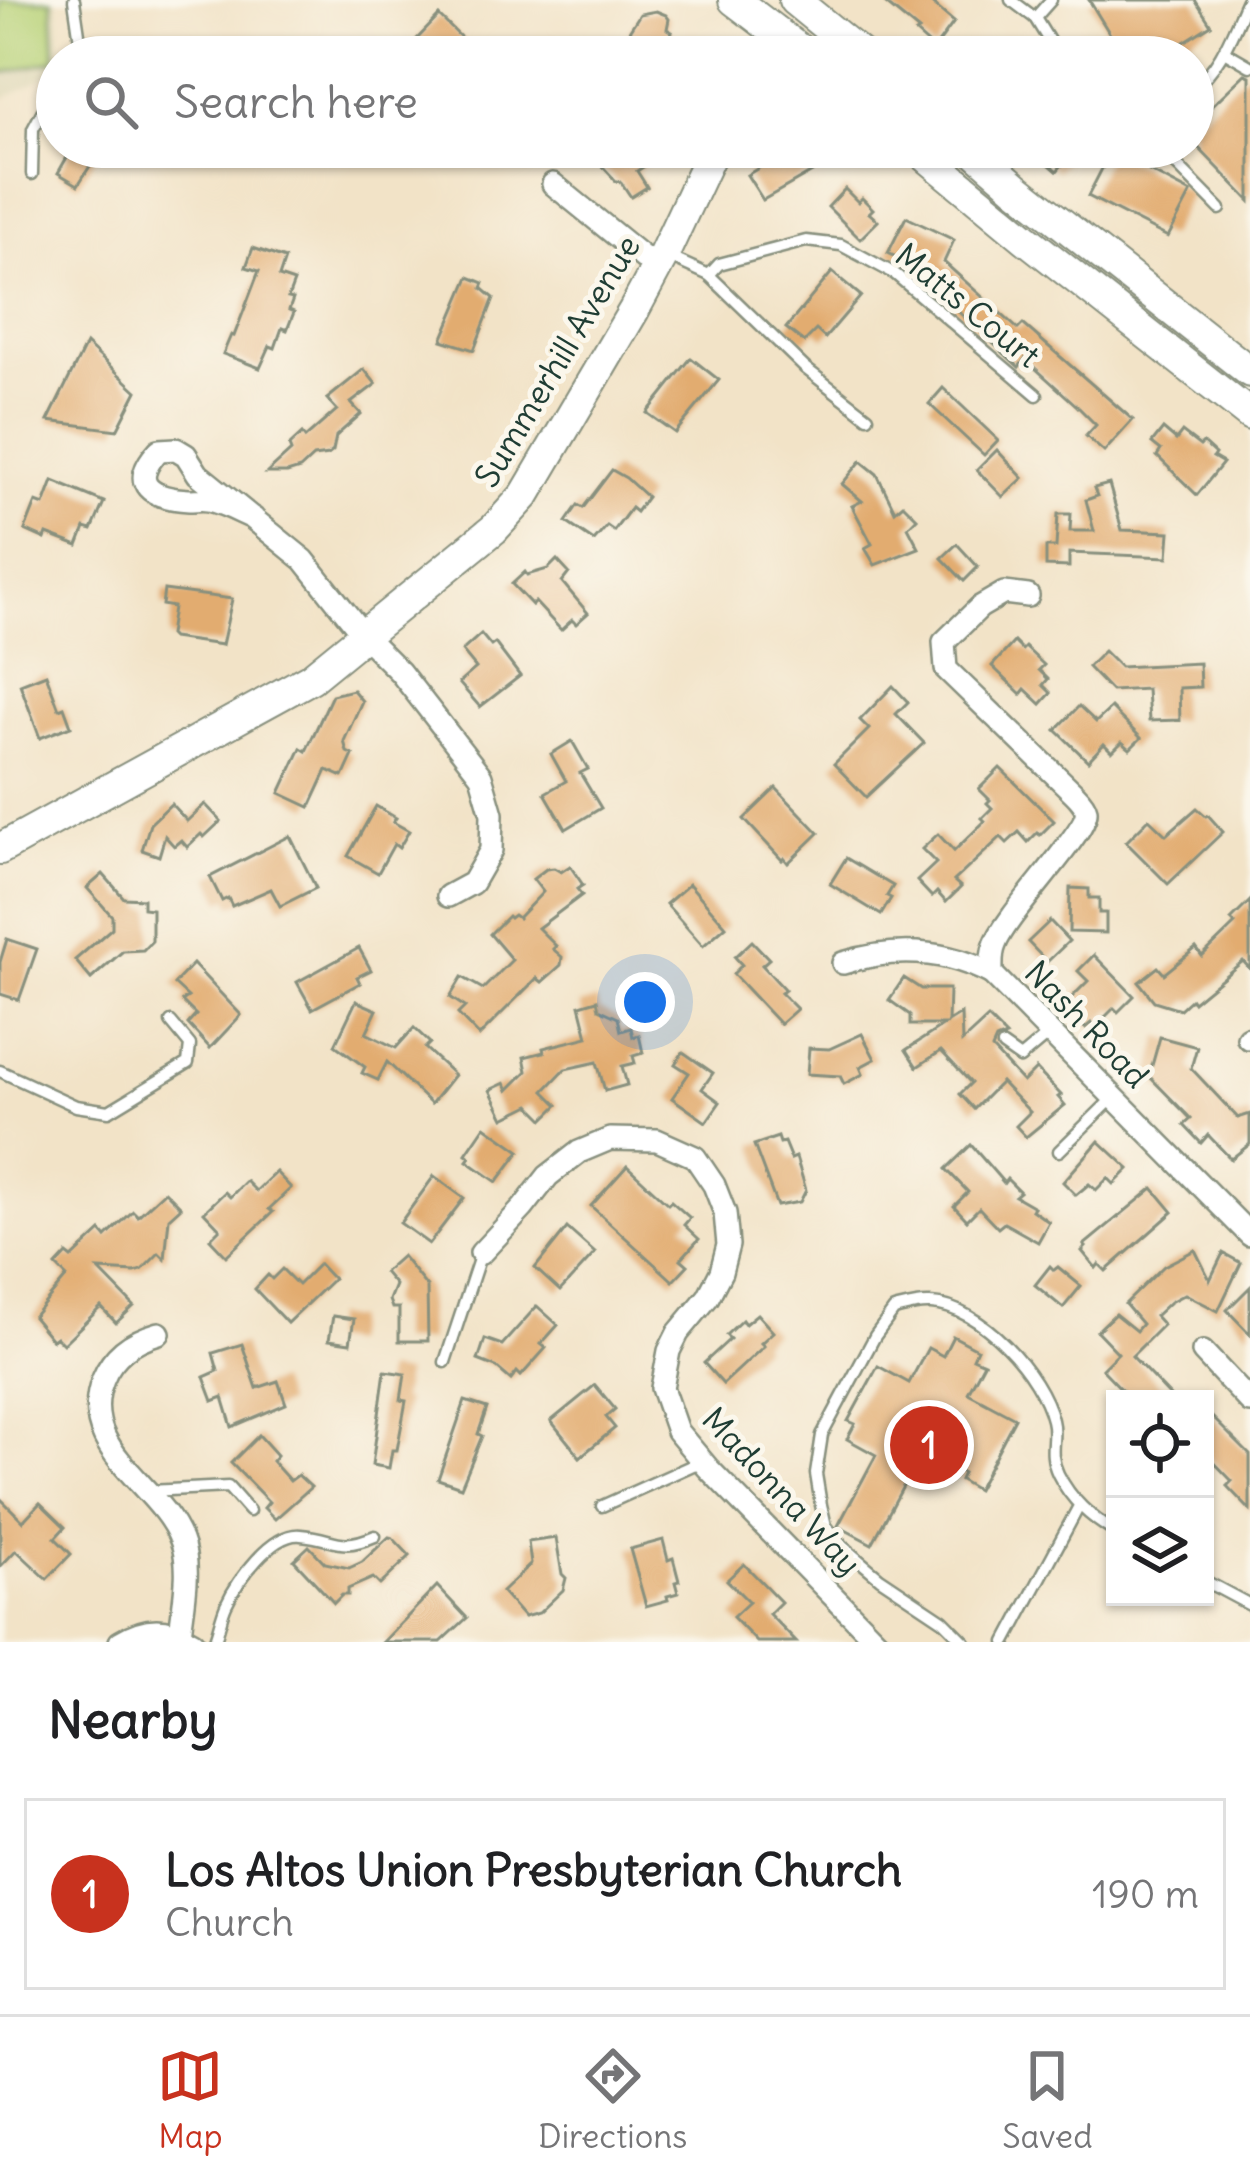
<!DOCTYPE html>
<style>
:root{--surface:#fff;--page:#f6f6f6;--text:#202124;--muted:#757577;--line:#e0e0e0;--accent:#c8321e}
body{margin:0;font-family:Delius,sans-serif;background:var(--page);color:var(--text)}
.controls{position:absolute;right:36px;bottom:36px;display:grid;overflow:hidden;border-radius:0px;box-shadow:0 3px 9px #0004}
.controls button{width:108px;height:108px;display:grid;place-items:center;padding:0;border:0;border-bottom:3px solid var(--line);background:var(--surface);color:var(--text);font:60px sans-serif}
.you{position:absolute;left:645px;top:1002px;width:42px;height:42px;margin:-30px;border:9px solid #fff;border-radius:50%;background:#1a73e8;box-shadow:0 0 0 18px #1a73e833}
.badge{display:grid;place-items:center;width:78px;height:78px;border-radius:50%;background:var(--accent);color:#fff;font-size:39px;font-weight:700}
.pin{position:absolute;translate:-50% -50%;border:6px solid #fff;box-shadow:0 3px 12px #0006}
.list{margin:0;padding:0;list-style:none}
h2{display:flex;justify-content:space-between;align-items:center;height:156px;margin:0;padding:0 48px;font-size:51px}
h2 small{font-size:39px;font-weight:400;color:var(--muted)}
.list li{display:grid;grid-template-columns:78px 1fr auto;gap:36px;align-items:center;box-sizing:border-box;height:192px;margin:0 24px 24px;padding:0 24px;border:3px solid var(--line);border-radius:0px}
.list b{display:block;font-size:45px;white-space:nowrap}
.list p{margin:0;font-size:39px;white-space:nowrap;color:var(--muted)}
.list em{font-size:39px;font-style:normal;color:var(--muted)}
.icon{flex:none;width:66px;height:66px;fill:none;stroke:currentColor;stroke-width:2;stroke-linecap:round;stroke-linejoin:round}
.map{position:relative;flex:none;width:1250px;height:1642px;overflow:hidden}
.search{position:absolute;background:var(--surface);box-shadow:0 3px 9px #0004;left:36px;right:36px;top:36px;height:132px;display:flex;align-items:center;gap:30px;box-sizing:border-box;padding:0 42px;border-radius:66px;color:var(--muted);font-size:45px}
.sheet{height:372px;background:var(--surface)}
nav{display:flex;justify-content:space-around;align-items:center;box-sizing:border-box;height:168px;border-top:3px solid var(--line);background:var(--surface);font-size:33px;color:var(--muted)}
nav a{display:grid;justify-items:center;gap:6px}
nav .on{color:var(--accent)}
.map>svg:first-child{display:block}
</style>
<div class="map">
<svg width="1250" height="1642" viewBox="0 0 1250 1642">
<rect width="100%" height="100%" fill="#fbf7ec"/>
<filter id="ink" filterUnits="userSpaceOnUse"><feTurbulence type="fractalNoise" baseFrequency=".00833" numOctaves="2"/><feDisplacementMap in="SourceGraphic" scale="24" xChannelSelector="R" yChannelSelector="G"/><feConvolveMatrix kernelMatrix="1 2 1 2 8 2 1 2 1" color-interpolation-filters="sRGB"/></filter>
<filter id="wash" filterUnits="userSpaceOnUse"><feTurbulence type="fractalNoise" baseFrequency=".004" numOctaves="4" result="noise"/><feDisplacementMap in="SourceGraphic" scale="48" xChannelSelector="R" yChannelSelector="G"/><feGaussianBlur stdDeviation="2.7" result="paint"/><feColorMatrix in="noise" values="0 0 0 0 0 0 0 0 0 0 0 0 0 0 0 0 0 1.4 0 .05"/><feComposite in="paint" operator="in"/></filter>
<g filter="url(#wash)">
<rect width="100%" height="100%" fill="#f2e3c7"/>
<!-- built -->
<polygon fill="#e0d8b7" points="0,0 57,0 61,57 57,57 57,70 0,101"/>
<!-- green -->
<polygon fill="#b7d176" stroke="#6b8755" stroke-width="3" points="0,0 52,0 55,60 0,74"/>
<g id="blocks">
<!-- building -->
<g fill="#e2ac6f">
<polygon points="881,0 928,0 954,22 934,49 916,33 919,31"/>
<polygon points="1089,0 1195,0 1211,25 1160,57 1124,57"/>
<polygon points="656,11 666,15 669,19 667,29 672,32 659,52 629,31 640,14"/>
<polygon points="439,16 481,57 435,57 417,39"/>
<polygon points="1245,74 1250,76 1250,201 1193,142 1193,124"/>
<polygon points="61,147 102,147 78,185 58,173 70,152"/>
<polygon points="589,147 633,147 646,165 637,171 647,187 631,197 621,182 616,181 603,167"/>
<polygon points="771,147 803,147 812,172 763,200 747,175 777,157"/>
<polygon points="1029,147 1077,147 1057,171"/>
<polygon points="1111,151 1191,193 1168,237 1088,196"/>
<polygon points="845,189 858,202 862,198 873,209 869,213 878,221 860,239 828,207"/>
<polygon points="906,217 954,240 944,262 1018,329 1023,324 1133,420 1104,452 1086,436 1096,425 1077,406 1025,359 1019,367 938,293 940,290 911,264 888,253"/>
<polygon points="253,248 285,259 279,277 294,282 288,298 293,299 289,310 294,312 287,330 282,328 275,348 270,346 260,368 223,354 231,335 234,336 259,271 246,267"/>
<polygon points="832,272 861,296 825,338 816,330 804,342 786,328"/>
<polygon points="469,277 484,283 482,288 494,298 474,350 442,340"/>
<polygon points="86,344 137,391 117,430 48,421"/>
<polygon points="691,358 719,380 675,433 647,413"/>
<polygon points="364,369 376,384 351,403 361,414 336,436 333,451 328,455 313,457 300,469 287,473 267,473 291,451 289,446 302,434 305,438 337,410 327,399"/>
<polygon points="943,388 998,440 984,455 929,404"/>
<polygon points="1163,429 1176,440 1182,432 1200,446 1203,443 1215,454 1213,457 1223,463 1197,495 1157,456 1161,450 1152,443"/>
<polygon points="997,450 1023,478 1003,497 977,470"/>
<polygon points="861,461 877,474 895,511 903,504 917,518 908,527 919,548 875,565 865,548 872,544 852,506 862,501 842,484"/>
<polygon points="612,470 626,478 647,497 636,512 631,508 614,531 607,526 594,541 566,522 578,505 583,508"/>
<polygon points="53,481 104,502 92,530 85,528 78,546 47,534 45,539 25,530 36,502 44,505"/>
<polygon points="1109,484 1122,530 1170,532 1168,557 1069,553 1069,567 1046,566 1046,547 1056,547 1058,514 1071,514 1070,531 1094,531 1086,500 1097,496 1094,488"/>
<polygon points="957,544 978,567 964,581 942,558"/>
<polygon points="557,560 569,573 562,582 588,613 576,624 572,620 561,630 535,602 532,605 512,584 525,572 527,575 548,569"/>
<polygon points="164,590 232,599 222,645 172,638 169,635 173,607 162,605"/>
<polygon points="481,634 491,646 495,643 520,676 480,707 459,683 476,668 462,651"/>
<polygon points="1014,642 1022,650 1025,647 1044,665 1039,670 1048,679 1043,685 1051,693 1041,704 1025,689 1021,694 992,666"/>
<polygon points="1104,651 1120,667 1199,663 1200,687 1179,688 1180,720 1149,721 1147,689 1111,691 1088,667"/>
<polygon points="46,674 59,709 64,707 71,726 40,738 20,684"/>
<polygon points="893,686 908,702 896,714 924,743 866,797 834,764 869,729 860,720"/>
<polygon points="353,690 362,701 344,741 347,752 353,755 343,777 327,770 310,807 280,793 301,748 306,751 332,695"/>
<polygon points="1079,706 1096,722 1111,708 1141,738 1130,749 1122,742 1112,752 1104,744 1088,761 1056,730"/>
<polygon points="572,741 588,769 580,773 601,808 566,829 545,793 566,781 551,754"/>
<polygon points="1000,768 1054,821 1040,835 1037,833 1028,842 1019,832 1007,843 1001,837 954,881 961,887 946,902 937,892 932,897 917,881 936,863 922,849 938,834 954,851 985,821 982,818 992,808 987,803 990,800 979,789"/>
<polygon points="776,788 819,833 788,863 784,858 782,860 744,819"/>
<polygon points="171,804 187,821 205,804 221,821 204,837 201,834 187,847 181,840 174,846 165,836 159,856 142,850 150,824"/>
<polygon points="376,806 396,818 393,822 409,831 399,848 394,844 378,873 348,856"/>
<polygon points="1197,808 1206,816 1208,815 1223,832 1168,884 1126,842 1149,819 1166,835"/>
<polygon points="290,836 316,888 280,906 271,889 232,906 228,898 222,901 210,877"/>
<polygon points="846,858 893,886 887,896 891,898 881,915 830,884"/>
<polygon points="570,866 583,885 577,889 582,895 538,928 556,946 553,949 562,957 561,965 542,982 537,978 479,1036 458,1014 465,1007 450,997 462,977 483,989 512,960 490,934 508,916 510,918 514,915 518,918 543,892 533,879 546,869 554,868 561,872"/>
<polygon points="103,874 124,898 143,899 143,908 152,909 152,941 143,950 123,951 91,979 75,960 112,928 112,916 87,888"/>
<polygon points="689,884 726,926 703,946 666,904"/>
<polygon points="1070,888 1089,889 1089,898 1099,898 1099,913 1106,913 1106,933 1069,932"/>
<polygon points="1250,901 1250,969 1243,961 1193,1002 1191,999 1180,1009 1154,1001 1139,982 1158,967 1164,974 1196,948 1202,956 1235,924 1231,920"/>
<polygon points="1050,921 1069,941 1047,962 1028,942"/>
<polygon points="7,939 37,949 19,1000 0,994 0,962"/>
<polygon points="752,941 769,959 762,965 785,990 781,993 797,1009 780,1024 733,974 742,965 735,957"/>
<polygon points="359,948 371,970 357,977 360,983 312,1009 297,982"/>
<polygon points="1094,955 1134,996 1118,1012 1114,1008 1095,1027 1091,1023 1085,1028 1063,1006 1088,981 1078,971"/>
<polygon points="193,964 241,1015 210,1048 188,1024 196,1015 182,1001 188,997 174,984"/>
<polygon points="904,978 921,989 949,989 948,1022 961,1014 962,1042 988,1018 1006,1036 996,1040 992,1049 1023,1082 1036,1069 1061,1095 1058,1097 1065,1105 1026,1137 1016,1126 1030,1112 1001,1082 974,1109 960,1094 971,1083 941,1051 917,1067 906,1050 944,1025 910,1025 910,1015 889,1000"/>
<polygon points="597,1000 599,1009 618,1018 621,1031 631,1028 633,1037 639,1035 643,1053 633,1056 635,1063 622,1066 627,1085 605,1091 597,1062 565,1069 544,1091 558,1105 544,1119 530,1105 504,1118 490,1090 505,1083 508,1090 527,1071 524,1057 544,1052 543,1048 588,1037 580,1005"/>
<polygon points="356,1001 377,1010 366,1033 396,1048 414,1028 430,1043 425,1048 454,1075 431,1104 387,1062 378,1080 362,1073 365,1067 335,1045"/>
<polygon points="862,1034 875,1059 860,1067 863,1074 844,1084 840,1076 807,1074 809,1048 829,1049"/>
<polygon points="1160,1037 1197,1047 1191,1068 1238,1118 1250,1114 1250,1144 1231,1159 1208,1135 1201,1143 1184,1125 1191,1119 1149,1076"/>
<polygon points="683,1052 713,1073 702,1089 720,1102 706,1122 672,1098 689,1073 675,1064"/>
<polygon points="485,1126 520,1151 497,1182 467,1161 470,1157 466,1154"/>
<polygon points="778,1137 780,1143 784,1142 791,1159 796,1157 806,1190 800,1202 777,1206 754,1145"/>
<polygon points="1099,1141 1129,1169 1114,1184 1108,1178 1096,1190 1089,1184 1076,1195 1063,1182"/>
<polygon points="971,1145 1004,1183 1007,1179 1020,1192 1015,1196 1034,1207 1032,1210 1049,1222 1038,1242 1004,1223 998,1228 979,1208 967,1220 954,1206 968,1192 946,1169"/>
<polygon points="627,1166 668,1204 671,1201 690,1218 684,1225 699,1239 681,1259 688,1265 673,1281 591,1206"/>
<polygon points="276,1172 291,1188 269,1209 273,1212 226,1256 210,1239 220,1229 204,1212 225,1192 230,1197 246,1181 256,1191"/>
<polygon points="434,1176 464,1198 429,1244 400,1223"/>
<polygon points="1153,1188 1173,1212 1106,1271 1099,1264 1096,1268 1082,1251 1086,1247 1084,1245"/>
<polygon points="165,1191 181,1207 169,1218 165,1259 159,1253 142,1270 135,1272 99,1270 134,1306 116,1323 101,1307 63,1344 56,1337 52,1340 33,1317 67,1277 56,1266 67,1254 72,1258 101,1231 106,1237 133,1211 138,1216"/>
<polygon points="567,1228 595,1253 560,1291 535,1268"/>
<polygon points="1195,1250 1210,1280 1223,1253 1241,1263 1218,1311 1185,1294 1170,1302 1155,1316 1163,1325 1132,1356 1173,1399 1131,1399 1102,1369 1118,1353 1097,1331 1115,1314 1136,1331 1142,1324 1125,1304 1164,1266"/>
<polygon points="402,1256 427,1287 428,1341 399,1341 399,1308 392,1308 389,1300 395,1285 384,1272"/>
<polygon points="319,1264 333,1279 287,1323 255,1289 268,1275 272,1279 282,1269 298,1285"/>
<polygon points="1050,1266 1054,1270 1058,1267 1081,1286 1063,1308 1035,1285"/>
<polygon points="1250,1287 1250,1334 1227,1310"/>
<polygon points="537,1306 558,1325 541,1344 546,1348 521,1376 517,1372 511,1380 496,1367 478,1360 485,1339 502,1345"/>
<polygon points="757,1314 773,1332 761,1343 764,1346 723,1384 704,1363 730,1339 726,1335 742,1320 745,1324"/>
<polygon points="333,1316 354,1319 350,1343 329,1340"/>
<polygon points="953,1336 977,1349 973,1358 984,1363 968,1393 1015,1418 977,1490 960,1480 963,1473 922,1451 872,1544 838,1526 876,1455 847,1439 855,1424 848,1421 878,1366 909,1383 928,1348 943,1356"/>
<polygon points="242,1344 257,1388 278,1381 286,1404 232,1427 223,1397 213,1401 204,1377 218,1371 213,1353"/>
<polygon points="385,1371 405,1374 401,1400 406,1401 397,1450 392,1450 389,1468 372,1465"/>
<polygon points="595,1385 615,1409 606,1417 615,1428 580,1457 551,1421"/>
<polygon points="465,1401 487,1408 478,1434 482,1436 461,1487 438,1479"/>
<polygon points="1205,1410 1250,1455 1250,1510 1227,1486 1232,1481 1205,1453"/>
<polygon points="259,1435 277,1455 272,1461 290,1481 298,1475 311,1487 275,1519 264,1508 269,1502 231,1463"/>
<polygon points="0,1498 23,1521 40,1503 65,1527 55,1538 71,1554 47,1579 16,1550 0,1567"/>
<polygon points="389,1537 393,1538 410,1556 380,1585 373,1578 348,1589 348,1595 342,1595 334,1603 294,1560 309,1546 325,1563 349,1568 362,1562"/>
<polygon points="556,1538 562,1574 566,1578 563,1590 539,1613 524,1617 502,1592 531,1564 528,1542"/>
<polygon points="663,1540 668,1560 673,1558 679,1581 675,1582 678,1593 667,1596 668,1600 646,1606 630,1549"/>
<polygon points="744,1564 781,1602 769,1614 796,1642 757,1642 733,1617 749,1602 727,1580"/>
<polygon points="437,1586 467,1618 441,1642 383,1642"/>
</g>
</g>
</g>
<g filter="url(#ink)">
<use href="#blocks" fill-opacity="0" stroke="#88907e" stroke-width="3"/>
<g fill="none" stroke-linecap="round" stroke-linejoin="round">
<defs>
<g id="lane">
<polyline points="1011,0 1035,18 1059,57"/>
<polyline points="1035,18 1051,0"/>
<polyline points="1224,51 1250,66"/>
<polyline points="71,57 80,41 74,0"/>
<path d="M1193,88C1222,66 1232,32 1247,0"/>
<polyline points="1159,147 1220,209"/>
<polyline points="32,174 33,129 57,84"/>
<polyline points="667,256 709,275 719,264 806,241 841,245 895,274 1037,395"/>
<polyline points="709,275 805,368 868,417"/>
<polyline points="1003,1046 1020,1058 1051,1032"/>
<polyline points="0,1071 76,1106 109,1111 188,1063 190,1045 171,1022"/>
<polyline points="1059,1151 1114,1097"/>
<polyline points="445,1362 481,1253"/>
<polyline points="149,1491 228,1487 249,1511"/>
<polyline points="602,1506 702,1461"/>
<polyline points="1205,1581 1250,1605"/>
<path d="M214,1642C219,1630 221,1616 226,1605C237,1581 272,1532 301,1535C337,1538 337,1552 375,1536"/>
<path d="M965,1642L943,1620L880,1578L842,1546L826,1526L821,1505L816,1474L822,1435L875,1336L894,1310C906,1307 918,1303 931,1304C980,1306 1041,1374 1052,1420C1057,1438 1047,1451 1058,1474C1071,1500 1090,1517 1115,1532"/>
<polyline points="1006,1642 1079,1506"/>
</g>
<g id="street">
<polyline points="553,184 656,268"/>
<path d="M253,518C239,512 223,503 208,500C201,499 196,500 189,500C152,498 127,485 159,450L176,449L186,455L198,474L304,560L365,637L400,672L481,776L492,814L491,850L472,883L448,896"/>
<path d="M1028,596L1004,593L980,607L944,642L946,669L1075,794C1078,797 1085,805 1086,810C1090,830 1005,915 995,945C991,954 992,964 992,974L1250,1235"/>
<path d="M843,963C894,947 944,949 992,974"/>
<polyline points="1248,1038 1250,1038"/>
<polyline points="481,1253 523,1208 548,1176 579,1152 610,1139 657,1140 695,1157 714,1185 725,1213 728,1245 721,1272 708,1297 678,1333 669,1351 662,1388 677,1431 708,1468 878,1642"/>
<path d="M159,1333C134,1340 113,1354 103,1379C75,1450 159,1483 181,1540C192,1567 183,1605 180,1634"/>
<polyline points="1203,1352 1250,1402"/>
<path d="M120,1642C146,1626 167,1626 193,1642"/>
</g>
<g id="secondary">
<polyline points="734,0 809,57"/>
<polyline points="794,0 864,57"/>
<polyline points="915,147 1026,239 1250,415"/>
<polyline points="970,147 1017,188 1250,372"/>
<polyline points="0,849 311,678 494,529 525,495 634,310 664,254 714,147"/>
</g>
</defs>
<!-- lane casing -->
<use href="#lane" stroke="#88907e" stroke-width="15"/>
<!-- street casing -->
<use href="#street" stroke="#88907e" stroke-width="26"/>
<!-- secondary casing -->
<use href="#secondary" stroke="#88907e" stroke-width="34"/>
<!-- lane -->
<use href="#lane" stroke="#fff" stroke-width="10"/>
<!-- street -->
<use href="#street" stroke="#fff" stroke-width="21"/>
<!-- secondary -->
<use href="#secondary" stroke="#fff" stroke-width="30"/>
</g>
</g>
<g text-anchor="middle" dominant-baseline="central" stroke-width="10" stroke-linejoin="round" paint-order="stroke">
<!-- street labels -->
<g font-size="33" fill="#1f3d34" stroke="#fbf7ec">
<text transform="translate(968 305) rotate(39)">Matts Court</text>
<text transform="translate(557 361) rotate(-59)">Summerhill Avenue</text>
<text transform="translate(1087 1024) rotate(46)">Nash Road</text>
<text transform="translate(782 1491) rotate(47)">Madonna Way</text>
</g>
</g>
</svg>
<div class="controls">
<button><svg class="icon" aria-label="locate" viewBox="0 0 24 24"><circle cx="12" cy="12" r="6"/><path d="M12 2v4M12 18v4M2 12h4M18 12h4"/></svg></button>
<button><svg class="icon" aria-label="layers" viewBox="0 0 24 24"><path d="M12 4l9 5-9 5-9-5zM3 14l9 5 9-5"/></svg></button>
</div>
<div class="you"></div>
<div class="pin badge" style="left:929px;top:1445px">1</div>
<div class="search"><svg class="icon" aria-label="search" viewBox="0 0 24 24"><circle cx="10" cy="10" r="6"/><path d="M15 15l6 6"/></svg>Search here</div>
</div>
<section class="sheet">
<h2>Nearby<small></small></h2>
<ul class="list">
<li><span class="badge">1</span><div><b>Los Altos Union Presbyterian Church</b><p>Church</p></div><em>190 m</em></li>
</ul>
</section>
<nav>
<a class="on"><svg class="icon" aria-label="map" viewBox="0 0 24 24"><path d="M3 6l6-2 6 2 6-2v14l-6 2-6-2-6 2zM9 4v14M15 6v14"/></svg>Map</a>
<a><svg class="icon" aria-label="directions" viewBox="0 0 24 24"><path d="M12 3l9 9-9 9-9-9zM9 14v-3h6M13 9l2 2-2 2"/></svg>Directions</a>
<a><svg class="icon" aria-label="saved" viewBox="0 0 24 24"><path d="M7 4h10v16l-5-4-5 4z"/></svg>Saved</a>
</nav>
